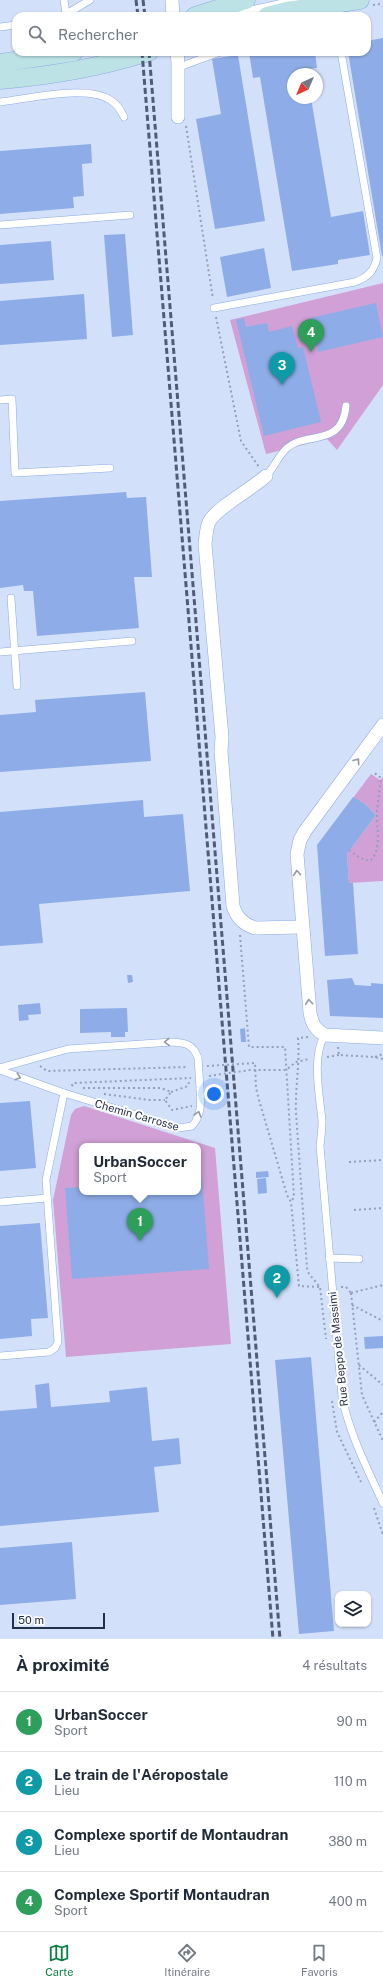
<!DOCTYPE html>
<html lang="fr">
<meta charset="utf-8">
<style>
:root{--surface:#fff;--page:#f6f6f7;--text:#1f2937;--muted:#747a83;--line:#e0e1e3;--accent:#0b8043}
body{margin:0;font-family:"Public Sans",sans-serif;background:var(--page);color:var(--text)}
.controls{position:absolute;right:12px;bottom:12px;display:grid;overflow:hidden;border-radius:8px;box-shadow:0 1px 3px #0004}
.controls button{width:36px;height:36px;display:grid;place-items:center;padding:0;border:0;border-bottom:1px solid var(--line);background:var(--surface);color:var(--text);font:20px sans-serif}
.compass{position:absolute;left:287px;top:68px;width:36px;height:36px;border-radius:50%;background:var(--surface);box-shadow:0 1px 3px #0004;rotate:224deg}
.scale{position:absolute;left:12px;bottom:10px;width:93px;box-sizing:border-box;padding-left:4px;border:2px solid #243048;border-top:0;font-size:11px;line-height:14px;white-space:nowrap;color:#243048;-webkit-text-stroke:3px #fff;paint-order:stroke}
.you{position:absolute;left:214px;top:1094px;width:14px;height:14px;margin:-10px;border:3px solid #fff;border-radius:50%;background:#1a73e8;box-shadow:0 0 0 6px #1a73e833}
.badge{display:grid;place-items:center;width:26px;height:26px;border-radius:50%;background:var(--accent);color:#fff;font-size:13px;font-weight:700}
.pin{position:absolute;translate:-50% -33px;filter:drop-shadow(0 1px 2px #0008)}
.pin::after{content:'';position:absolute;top:21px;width:14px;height:12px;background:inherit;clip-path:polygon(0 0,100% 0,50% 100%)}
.popup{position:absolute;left:79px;top:1143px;width:122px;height:52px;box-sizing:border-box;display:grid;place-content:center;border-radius:8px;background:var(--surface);filter:drop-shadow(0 1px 3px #0005);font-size:13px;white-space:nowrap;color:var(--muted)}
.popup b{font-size:15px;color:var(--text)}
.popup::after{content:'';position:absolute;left:50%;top:100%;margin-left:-8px;border:8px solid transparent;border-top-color:var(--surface)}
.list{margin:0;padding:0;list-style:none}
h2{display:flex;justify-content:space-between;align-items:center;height:52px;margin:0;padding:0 16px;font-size:17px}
h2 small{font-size:13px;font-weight:400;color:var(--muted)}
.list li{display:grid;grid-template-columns:26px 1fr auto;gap:12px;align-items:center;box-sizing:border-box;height:60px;padding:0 16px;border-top:1px solid var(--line)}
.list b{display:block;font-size:15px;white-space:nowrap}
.list p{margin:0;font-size:13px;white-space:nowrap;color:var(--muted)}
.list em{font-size:13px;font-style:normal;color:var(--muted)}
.icon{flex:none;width:22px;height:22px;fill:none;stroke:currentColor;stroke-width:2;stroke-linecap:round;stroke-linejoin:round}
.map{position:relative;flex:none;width:383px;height:1639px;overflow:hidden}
.search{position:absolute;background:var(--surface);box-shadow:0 1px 3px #0004;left:12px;right:12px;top:12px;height:44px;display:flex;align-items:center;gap:10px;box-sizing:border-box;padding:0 14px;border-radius:12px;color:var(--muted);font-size:15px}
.sheet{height:292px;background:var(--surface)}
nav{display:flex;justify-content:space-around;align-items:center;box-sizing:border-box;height:56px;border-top:1px solid var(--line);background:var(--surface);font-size:11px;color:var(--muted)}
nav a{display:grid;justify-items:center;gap:2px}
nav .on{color:var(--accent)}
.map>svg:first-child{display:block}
</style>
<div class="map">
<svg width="383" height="1639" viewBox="0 0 383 1639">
<rect width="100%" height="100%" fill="#d3e0fa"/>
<!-- green -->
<g fill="#d1a0d6" fill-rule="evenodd">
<polygon points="383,283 383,385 337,450 327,439 266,454 230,320"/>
<polygon points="371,774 380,780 383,777 383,881 349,883 347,854 376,815 365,804 353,798"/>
<path d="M84,1106L215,1148L231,1344L66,1357L53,1200L71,1115L75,1109ZM82,1146H198V1192H82Z"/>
</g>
<!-- building -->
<g fill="#8eade8">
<polygon points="383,38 383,256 382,256 348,52 367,52 367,41"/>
<polygon points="249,52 315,52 317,68 306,69 307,74 293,74 293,98 311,98 331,217 363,211 370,255 338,260 338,264 292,271 260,77 253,78"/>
<polygon points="238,55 265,221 215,229 196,119 221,114 212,59"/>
<polygon points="91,144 92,163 82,164 84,196 73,197 74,208 0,214 0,151"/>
<polygon points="125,234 133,335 112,337 104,235"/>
<polygon points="51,241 54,280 0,284 0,245"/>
<polygon points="264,248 271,288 227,297 220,257"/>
<polygon points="84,294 87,339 0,345 0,301"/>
<polygon points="376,303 383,337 318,352 310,318"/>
<polygon points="244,318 246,327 267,323 269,332 292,326 298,348 303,347 321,422 264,436 236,320"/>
<polygon points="126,492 127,498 146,497 152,577 134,577 139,628 37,636 33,591 24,591 23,585 0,588 0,501"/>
<polygon points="145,692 151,761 0,772 0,715 36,712 35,700"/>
<polygon points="353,797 365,804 376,815 347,854 349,883 353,883 358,954 325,956 317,845"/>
<polygon points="143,800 144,817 183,814 190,891 39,904 43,943 0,946 0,812"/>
<polygon points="127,975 132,975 133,982 128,983"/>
<polygon points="352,978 355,985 371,986 371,983 383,984 383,1018 330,1016 327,980"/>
<polygon points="40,1003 41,1014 28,1015 29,1020 19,1021 18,1005"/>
<polygon points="127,1008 128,1032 125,1032 125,1037 111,1037 111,1032 80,1033 80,1009"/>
<polygon points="245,1028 246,1042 241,1042 240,1029"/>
<polygon points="30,1101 36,1168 0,1171 0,1103"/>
<polygon points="268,1171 269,1177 256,1178 256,1172"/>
<polygon points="202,1178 209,1269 72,1279 65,1188 82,1187 82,1192 198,1192 198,1179"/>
<polygon points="266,1178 267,1193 258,1194 257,1179"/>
<polygon points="40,1223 48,1318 31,1319 32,1336 0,1339 0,1226"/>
<polygon points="383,1336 383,1348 365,1349 364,1337"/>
<polygon points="311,1357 334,1631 299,1634 275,1360"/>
<polygon points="49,1383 51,1407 110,1402 109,1391 147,1387 152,1441 179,1438 181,1464 154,1467 159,1512 0,1526 0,1411 37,1408 35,1385"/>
<polygon points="72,1542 76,1599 0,1605 0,1548"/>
</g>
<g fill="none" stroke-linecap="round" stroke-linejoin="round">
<defs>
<g id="lane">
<polyline points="64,0 66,14"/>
<polyline points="63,16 90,0"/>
<polyline points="231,16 251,10 296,0"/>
<polyline points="0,27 16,25"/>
<polyline points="179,67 220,52"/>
<path d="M0,102C28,99 90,83 113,102C119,106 121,111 124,117"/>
<polyline points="0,225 130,215"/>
<path d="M214,308L355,282C368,277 374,271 377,258L341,52"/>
<polyline points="0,400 12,399 15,473 110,468"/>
<path d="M266,476C274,468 278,456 287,448C306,431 342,448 346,406"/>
<polyline points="11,598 17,686"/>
<polyline points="0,652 132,641"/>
<path d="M325,1035C311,1056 320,1097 322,1121C322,1129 321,1138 320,1146L342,1397C350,1435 367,1468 383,1503"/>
<path d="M0,1068L68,1049L172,1042C186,1043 193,1044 198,1058"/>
<path d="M0,1070L64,1093L179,1128L192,1126C202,1115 201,1102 200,1088"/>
<polyline points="0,1202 47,1198"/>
<polyline points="329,1258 359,1259"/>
<polyline points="0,1356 49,1352 55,1348 58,1342 46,1180 64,1093"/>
</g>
<g id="street">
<polyline points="172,0 173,16"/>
<polyline points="178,117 178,63"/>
<path d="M266,476C253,488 215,509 209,522C206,529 206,537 205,544L222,737L221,751L233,906C237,918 243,924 255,928L302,927"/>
<path d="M383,725L305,831L300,840L297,854L310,1013C312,1023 315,1030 325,1035L383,1038"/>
</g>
<g id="secondary">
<polyline points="195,16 246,0"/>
<polyline points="267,16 287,11 360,0"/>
<polyline points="0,63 74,52"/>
<path d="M0,80C51,76 101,67 149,52"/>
</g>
</defs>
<!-- lane casing -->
<use href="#lane" stroke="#8ba9e4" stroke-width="8"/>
<!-- street casing -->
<use href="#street" stroke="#8ba9e4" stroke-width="14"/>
<!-- secondary casing -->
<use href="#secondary" stroke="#8ba9e4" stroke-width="19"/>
<!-- path -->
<g stroke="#94a0ba" stroke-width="2" stroke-dasharray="2 3" stroke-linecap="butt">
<polyline points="373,5 380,4 383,6"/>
<polyline points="186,126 213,299"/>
<polyline points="216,317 241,441 259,467"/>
<path d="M349,850L360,858L370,861C383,849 376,827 377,810C378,799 380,789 381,778L373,772"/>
<polyline points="240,935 249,1047 285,1047 294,1197 291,1202"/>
<path d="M308,1037L298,1038C300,1064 295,1088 296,1113L307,1268L309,1274L320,1287L326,1339"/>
<polyline points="338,1047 339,1055 374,1057 383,1059"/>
<polyline points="327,1057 339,1055"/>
<polyline points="375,1057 383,1054"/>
<polyline points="40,1066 47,1071 188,1067"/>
<polyline points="207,1066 255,1063 256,1088 259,1100 287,1195 291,1202 299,1286 320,1287"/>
<polyline points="209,1076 250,1070 286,1070 296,1062 309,1059"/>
<polyline points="73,1086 72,1085 74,1083 191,1078"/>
<polyline points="83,1088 161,1088 171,1092 165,1100 172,1110 192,1106"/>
<polyline points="171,1092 188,1086 189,1082"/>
<polyline points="104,1094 150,1100 165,1100"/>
<polyline points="349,1162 383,1160"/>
<polyline points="354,1210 383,1208"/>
<polyline points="341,1287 346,1287 351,1293"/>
<polyline points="351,1293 362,1395 383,1441"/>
<polyline points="351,1293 383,1285"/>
<polyline points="352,1305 383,1321"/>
<polyline points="359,1365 383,1385"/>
<polyline points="332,1401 337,1432 361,1482"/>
<polyline points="374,1422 383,1412"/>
<polyline points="374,1508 383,1535"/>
</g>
<!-- lane -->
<use href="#lane" stroke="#fff" stroke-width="7"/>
<!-- street -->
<use href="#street" stroke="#fff" stroke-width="13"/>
<!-- secondary -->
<use href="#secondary" stroke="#bce2e6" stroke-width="18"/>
<!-- rail -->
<g stroke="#505c75" stroke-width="3" stroke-dasharray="6 3" stroke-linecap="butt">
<polyline points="136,0 138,16"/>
<polyline points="143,0 145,16"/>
<polyline points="142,52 273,1639"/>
<polyline points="149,52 280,1639"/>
</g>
<defs>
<polyline id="lane-bridge" points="198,1058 200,1088"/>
<polyline id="street-bridge" points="177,52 178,63"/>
</defs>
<!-- lane-bridge casing -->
<use href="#lane-bridge" stroke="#8ba9e4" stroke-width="8" stroke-linecap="butt"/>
<!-- street-bridge casing -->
<use href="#street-bridge" stroke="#8ba9e4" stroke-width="14" stroke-linecap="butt"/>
<!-- lane-bridge -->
<use href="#lane-bridge" stroke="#fff" stroke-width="7"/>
<!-- street-bridge -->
<use href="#street-bridge" stroke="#fff" stroke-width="13"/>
</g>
<!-- one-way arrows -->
<defs><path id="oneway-chevron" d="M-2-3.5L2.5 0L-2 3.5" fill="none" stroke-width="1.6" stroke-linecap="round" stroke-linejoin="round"/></defs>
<g stroke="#9298a4">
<use href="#oneway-chevron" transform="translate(357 761) rotate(-54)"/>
<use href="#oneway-chevron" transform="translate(297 873) rotate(-95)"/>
<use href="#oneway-chevron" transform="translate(309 1002) rotate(-95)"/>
<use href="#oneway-chevron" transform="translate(167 1042) rotate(177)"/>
<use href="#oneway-chevron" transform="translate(18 1077) rotate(19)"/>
<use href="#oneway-chevron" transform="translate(198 1114) rotate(-74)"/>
</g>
<g text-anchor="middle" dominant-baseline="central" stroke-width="4" stroke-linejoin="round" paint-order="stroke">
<!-- street labels -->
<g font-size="11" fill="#243048" stroke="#fff">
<text transform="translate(137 1115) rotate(16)">Chemin Carrosse</text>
<text transform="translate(338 1349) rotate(-96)">Rue Beppo de Massimi</text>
</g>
</g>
</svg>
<div class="controls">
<button><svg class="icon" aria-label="layers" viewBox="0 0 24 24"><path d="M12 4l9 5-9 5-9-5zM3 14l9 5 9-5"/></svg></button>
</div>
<svg class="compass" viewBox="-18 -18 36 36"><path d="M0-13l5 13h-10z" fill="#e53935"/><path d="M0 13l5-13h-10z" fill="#747a83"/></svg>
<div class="scale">50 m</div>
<div class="you"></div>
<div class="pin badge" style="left:140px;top:1241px;background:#2e9e5b">1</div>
<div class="popup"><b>UrbanSoccer</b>Sport</div>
<div class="pin badge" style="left:277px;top:1298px;background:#0f9aa8">2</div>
<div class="pin badge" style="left:282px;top:385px;background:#0f9aa8">3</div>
<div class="pin badge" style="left:311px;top:352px;background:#2e9e5b">4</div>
<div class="search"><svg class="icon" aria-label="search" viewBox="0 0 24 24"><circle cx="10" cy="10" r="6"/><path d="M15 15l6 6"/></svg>Rechercher</div>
</div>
<section class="sheet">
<h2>À proximité<small>4 résultats</small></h2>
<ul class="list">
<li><span class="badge" style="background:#2e9e5b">1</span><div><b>UrbanSoccer</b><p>Sport</p></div><em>90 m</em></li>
<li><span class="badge" style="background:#0f9aa8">2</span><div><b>Le train de l'Aéropostale</b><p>Lieu</p></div><em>110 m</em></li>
<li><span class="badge" style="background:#0f9aa8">3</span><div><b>Complexe sportif de Montaudran</b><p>Lieu</p></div><em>380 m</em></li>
<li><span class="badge" style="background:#2e9e5b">4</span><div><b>Complexe Sportif Montaudran</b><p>Sport</p></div><em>400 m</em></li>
</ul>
</section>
<nav>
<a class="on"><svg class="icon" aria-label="map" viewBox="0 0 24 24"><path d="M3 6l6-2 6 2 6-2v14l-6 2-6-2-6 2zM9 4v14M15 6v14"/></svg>Carte</a>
<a><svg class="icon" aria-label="directions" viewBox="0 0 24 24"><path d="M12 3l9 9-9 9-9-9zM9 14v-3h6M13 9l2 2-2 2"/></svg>Itinéraire</a>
<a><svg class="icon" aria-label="saved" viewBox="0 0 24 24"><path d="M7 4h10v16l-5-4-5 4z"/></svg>Favoris</a>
</nav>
